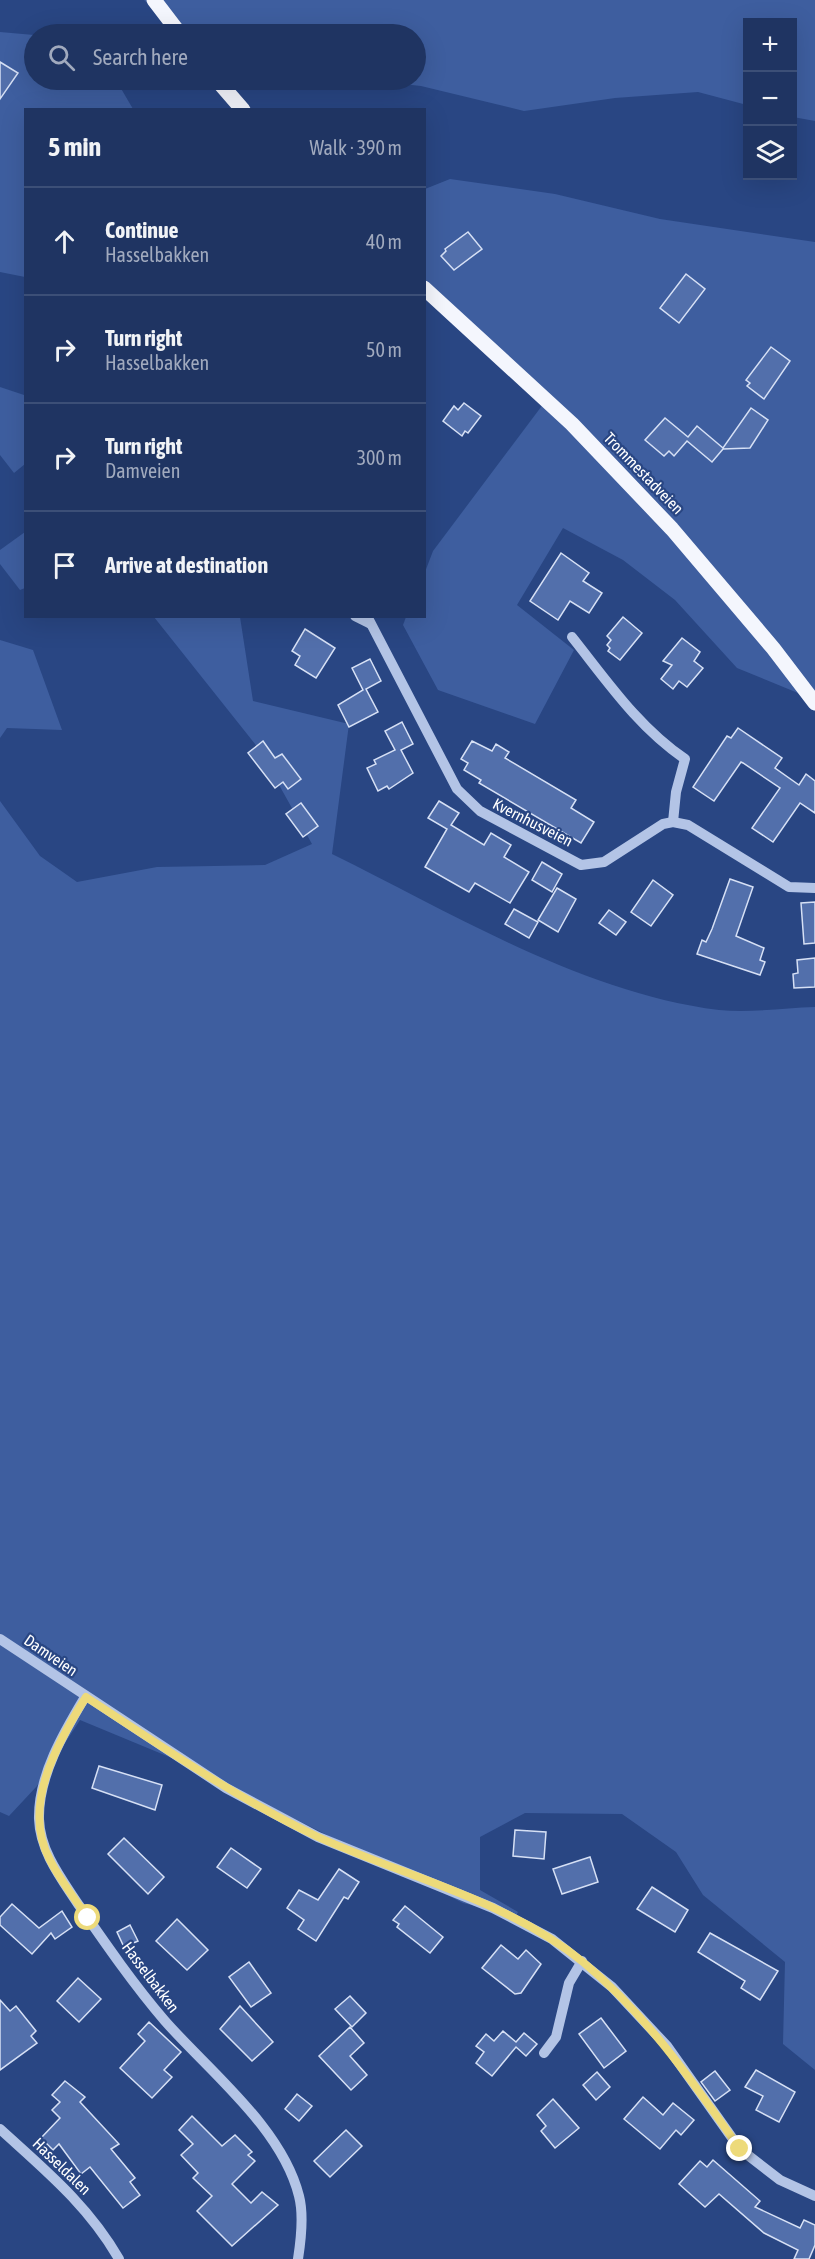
<!DOCTYPE html>
<meta charset="utf-8">
<style>
:root{--surface:#1f3462;--page:#273c68;--text:#f1f3f6;--muted:#a1aabe;--line:#3c4f77}
body{margin:0;font-family:"Asap Condensed",sans-serif;background:var(--page);color:var(--text)}
.controls{position:absolute;right:18px;top:18px;display:grid;overflow:hidden;border-radius:0px;box-shadow:0 6px 24px #0002}
.controls button{width:54px;height:54px;display:grid;place-items:center;padding:0;border:0;border-bottom:2px solid var(--line);background:var(--surface);color:var(--text);font:30px sans-serif}
.stop{position:absolute;width:18px;height:18px;margin:-14px;border:4px solid #edda7a;border-radius:50%;background:#fff}
.stop.end{background:#edda7a;border-color:#fff;box-shadow:0 2px 6px #0008}
.list{margin:0;padding:0;list-style:none}
h2{display:flex;justify-content:space-between;align-items:center;height:78px;margin:0;padding:0 24px;font-size:26px}
h2 small{font-size:20px;font-weight:400;color:var(--muted)}
.list li{display:grid;grid-template-columns:39px 1fr auto;gap:18px;align-items:center;box-sizing:border-box;height:108px;padding:0 24px;border-top:2px solid var(--line)}
.list b{display:block;font-size:22px;white-space:nowrap}
.list p{margin:0;font-size:20px;white-space:nowrap;color:var(--muted)}
.list em{font-size:20px;font-style:normal;color:var(--muted)}
.icon{flex:none;width:33px;height:33px;fill:none;stroke:currentColor;stroke-width:2;stroke-linecap:round;stroke-linejoin:round}
.map{position:relative;flex:none;width:815px;height:2259px;overflow:hidden}
.search{position:absolute;background:var(--surface);box-shadow:0 6px 24px #0002;left:24px;top:24px;width:402px;height:66px;display:flex;align-items:center;gap:15px;box-sizing:border-box;padding:0 21px;border-radius:33px;color:var(--muted);font-size:22px}
.panel{position:absolute;background:var(--surface);box-shadow:0 6px 24px #0002;left:24px;top:108px;width:402px;height:510px;border-radius:0px}
.map>svg:first-child{display:block}
</style>
<div class="map">
<svg width="815" height="2259" viewBox="0 0 815 2259">
<rect width="100%" height="100%" fill="#294683"/>
<!-- green -->
<g fill="#3e5e9f">
<polygon points="144,0 815,0 815,121 793,117 792,22 748,22 747,105 698,92 615,98 524,111 421,86 366,80 416,80 416,34 181,34"/>
<polygon points="0,32 34,35 34,80 116,80 133,109 26,110 25,277 0,272"/>
<polygon points="450,179 555,194 660,219 815,242 815,700 737,668 675,600 623,560 563,528 517,605 574,650 535,724 438,690 403,625 406,617 424,616 425,572 433,551 550,395 456,310 448,320 425,296 425,189"/>
<polygon points="0,387 24,395 25,403 25,464 14,473 0,455"/>
<polygon points="25,532 25,588 20,590 0,564 0,550"/>
<path d="M154,617H240L253,701L349,724L332,854C454,914 583,993 719,1010C750,1013 784,1008 815,1007V2070L783,2044L785,1962L703,1895L676,1852L622,1814L525,1813L480,1837V1890L518,1912L516,1916L463,1903L179,1761L80,1720L37,1786L9,1816L0,1812V801L40,856L77,882L157,867L265,865L312,844L259,749Z"/>
<polygon points="0,640 33,650 62,730 7,728 0,738"/>
</g>
<!-- building -->
<g fill="#526fab" stroke="#d6e0f5" stroke-width="1.5">
<polygon points="0,62 18,73 0,99"/>
<polygon points="468,232 482,249 454,270 441,256 446,251 445,249"/>
<polygon points="686,274 705,289 679,323 660,308"/>
<polygon points="771,347 790,361 764,399 747,386 750,383 746,380"/>
<polygon points="464,403 481,416 468,433 465,431 462,436 443,421 454,406 458,410"/>
<polygon points="751,408 768,420 750,448 723,449 712,462 687,441 674,456 669,451 664,456 645,440 665,418 688,437 697,426 723,448"/>
<polygon points="561,553 589,573 583,581 602,593 589,613 570,601 558,620 530,601"/>
<polygon points="623,617 642,633 620,660 608,651 610,648 607,645 611,640 607,636"/>
<polygon points="305,629 335,648 316,678 295,665 300,656 292,651"/>
<polygon points="682,638 700,652 694,661 703,668 687,687 679,681 673,689 661,679 672,665 663,661"/>
<polygon points="370,659 381,681 366,689 378,712 349,727 338,705 363,690 352,668"/>
<polygon points="402,722 413,744 401,750 413,773 389,789 387,786 378,791 367,768 376,764 374,760 395,750 385,731"/>
<polygon points="738,728 782,758 775,768 799,785 806,774 815,781 815,813 800,803 773,842 752,828 780,788 743,763 741,762 714,801 693,787 727,736 731,738"/>
<polygon points="263,741 275,758 282,754 301,779 288,789 283,782 275,788 248,753"/>
<polygon points="472,741 492,751 496,744 509,752 505,758 576,800 571,808 594,822 581,843 479,783 481,780 464,770 468,763 461,759"/>
<polygon points="439,801 459,813 451,825 484,845 491,833 511,845 504,857 529,872 510,903 475,883 469,892 425,867 447,829 428,818"/>
<polygon points="301,803 318,826 303,837 286,814"/>
<polygon points="542,862 562,874 552,892 532,880"/>
<polygon points="730,879 753,887 736,936 764,948 760,960 765,962 760,975 697,954 702,940 706,942 712,929"/>
<polygon points="653,880 673,895 651,926 631,912"/>
<polygon points="557,888 576,899 558,932 538,920"/>
<polygon points="815,902 815,943 804,944 801,903"/>
<polygon points="514,909 538,922 529,938 505,924"/>
<polygon points="609,910 626,922 616,935 599,923"/>
<polygon points="815,958 815,987 794,988 793,974 798,973 797,960"/>
<polygon points="99,1766 162,1785 155,1810 92,1788"/>
<polygon points="515,1830 546,1832 544,1859 513,1856"/>
<polygon points="124,1838 164,1877 148,1894 108,1854"/>
<polygon points="231,1848 261,1869 247,1888 217,1867"/>
<polygon points="590,1857 598,1882 562,1894 553,1869"/>
<polygon points="339,1869 359,1882 348,1899 344,1897 316,1941 298,1929 304,1920 287,1908 299,1890 318,1900"/>
<polygon points="652,1887 688,1910 675,1932 637,1909"/>
<polygon points="12,1904 39,1928 62,1911 72,1927 55,1939 51,1933 32,1954 0,1925 0,1917"/>
<polygon points="405,1906 443,1937 430,1953 397,1927 399,1924 393,1920"/>
<polygon points="177,1919 208,1950 187,1970 156,1941"/>
<polygon points="130,1925 138,1941 124,1947 117,1932"/>
<polygon points="710,1933 778,1971 760,2000 741,1988 745,1981 698,1952"/>
<polygon points="501,1945 518,1959 526,1950 541,1964 521,1993 515,1994 482,1968"/>
<polygon points="249,1962 271,1993 251,2007 229,1977"/>
<polygon points="78,1978 101,1999 79,2022 57,2001"/>
<polygon points="350,1996 366,2013 352,2027 335,2009"/>
<polygon points="0,2000 10,2011 16,2006 36,2031 31,2036 37,2043 0,2070"/>
<polygon points="240,2006 273,2042 252,2061 220,2029"/>
<polygon points="601,2018 626,2051 604,2068 579,2034"/>
<polygon points="149,2022 181,2052 164,2070 172,2077 152,2098 120,2068 145,2041 138,2034"/>
<polygon points="350,2027 364,2043 350,2056 367,2075 351,2090 319,2056"/>
<polygon points="503,2031 516,2042 524,2033 537,2044 526,2056 516,2047 492,2076 476,2063 484,2052 476,2046 486,2034 494,2041"/>
<polygon points="756,2070 795,2092 779,2122 756,2110 763,2096 745,2087"/>
<polygon points="715,2071 730,2090 715,2101 701,2082"/>
<polygon points="597,2072 610,2087 596,2100 583,2085"/>
<polygon points="65,2081 85,2097 80,2102 119,2144 111,2149 135,2178 130,2182 140,2195 123,2208 90,2167 81,2174 59,2144 53,2150 41,2138 60,2118 52,2110 60,2102 52,2095"/>
<polygon points="297,2094 312,2106 299,2121 285,2109"/>
<polygon points="643,2097 663,2115 673,2103 694,2120 681,2135 676,2130 660,2149 624,2119"/>
<polygon points="553,2099 579,2128 555,2148 541,2131 546,2126 537,2115"/>
<polygon points="192,2116 222,2146 235,2135 252,2152 248,2155 255,2161 232,2184 251,2203 262,2192 278,2205 232,2246 197,2211 212,2196 193,2178 198,2173 181,2155 193,2144 179,2130"/>
<polygon points="346,2130 362,2146 330,2177 314,2161"/>
<polygon points="713,2160 760,2201 755,2207 800,2228 804,2220 815,2225 815,2245 809,2259 794,2259 798,2250 764,2233 719,2194 705,2207 679,2184 700,2161 707,2167"/>
</g>
<g fill="none" stroke-linecap="round" stroke-linejoin="round">
<!-- minor -->
<g stroke="#b3c4e6" stroke-width="10">
<polyline points="355,616 369,623"/>
<polyline points="367,616 457,789 480,811 581,865 604,862 663,824 673,822 688,825 789,887 815,888"/>
<path d="M572,637C607,681 638,727 685,759L676,792L673,822"/>
<polyline points="0,1639 226,1788 318,1837 493,1908 552,1939 612,1987 667,2046 740,2149 780,2180 815,2196"/>
<path d="M85,1697C64,1732 38,1776 39,1819C40,1851 61,1878 78,1904C105,1943 134,1985 165,2021C210,2072 282,2128 299,2196C304,2215 301,2240 298,2259"/>
<polyline points="544,2053 556,2037 569,1983 582,1961"/>
<path d="M0,2129C45,2170 88,2205 119,2259"/>
</g>
<!-- major -->
<g stroke="#f4f6fd" stroke-width="15">
<polyline points="154,0 180,34"/>
<polyline points="217,80 243,110"/>
<polyline points="424,288 572,424 672,529 773,648 815,703"/>
</g>
</g>
<g fill="none" stroke-linecap="round" stroke-linejoin="round">
<!-- route -->
<path stroke="#edda7a" stroke-width="8" d="M88,1918C75,1899 60,1880 50,1860C21,1807 57,1743 86,1697C161,1746 236,1798 318,1837C406,1877 507,1900 583,1962C647,2015 693,2082 740,2149"/>
</g>
<g text-anchor="middle" dominant-baseline="central" stroke-width="4.5" stroke-linejoin="round" paint-order="stroke">
<!-- street labels -->
<g font-size="16" fill="#fff" stroke="#294683">
<text transform="translate(644 473) rotate(46)">Trommestadveien</text>
<text transform="translate(533 822) rotate(27)">Kvernhusveien</text>
<text transform="translate(51 1655) rotate(34)">Damveien</text>
<text transform="translate(151 1977) rotate(53)">Hasselbakken</text>
<text transform="translate(62 2166) rotate(44)">Hasseldalen</text>
</g>
</g>
</svg>
<div class="controls">
<button>+</button>
<button>−</button>
<button><svg class="icon" aria-label="layers" viewBox="0 0 24 24"><path d="M12 4l9 5-9 5-9-5zM3 14l9 5 9-5"/></svg></button>
</div>
<div class="stop" style="left:88px;top:1918px"></div>
<div class="stop end" style="left:740px;top:2149px"></div>
<div class="search"><svg class="icon" aria-label="search" viewBox="0 0 24 24"><circle cx="10" cy="10" r="6"/><path d="M15 15l6 6"/></svg>Search here</div>
<section class="panel">
<h2>5 min<small>Walk · 390 m</small></h2>
<ul class="list">
<li><svg class="icon" aria-label="ahead" viewBox="0 0 24 24"><path d="M12 20V5M6 11l6-6 6 6"/></svg><div><b>Continue</b><p>Hasselbakken</p></div><em>40 m</em></li>
<li><svg class="icon" aria-label="right" viewBox="0 0 24 24"><path d="M7 20v-9h11M14 6l5 5-5 5"/></svg><div><b>Turn right</b><p>Hasselbakken</p></div><em>50 m</em></li>
<li><svg class="icon" aria-label="right" viewBox="0 0 24 24"><path d="M7 20v-9h11M14 6l5 5-5 5"/></svg><div><b>Turn right</b><p>Damveien</p></div><em>300 m</em></li>
<li><svg class="icon" aria-label="arrive" viewBox="0 0 24 24"><path d="M6 21V4h12l-3 4 3 4H6"/></svg><div><b>Arrive at destination</b></div></li>
</ul>
</section>
</div>
